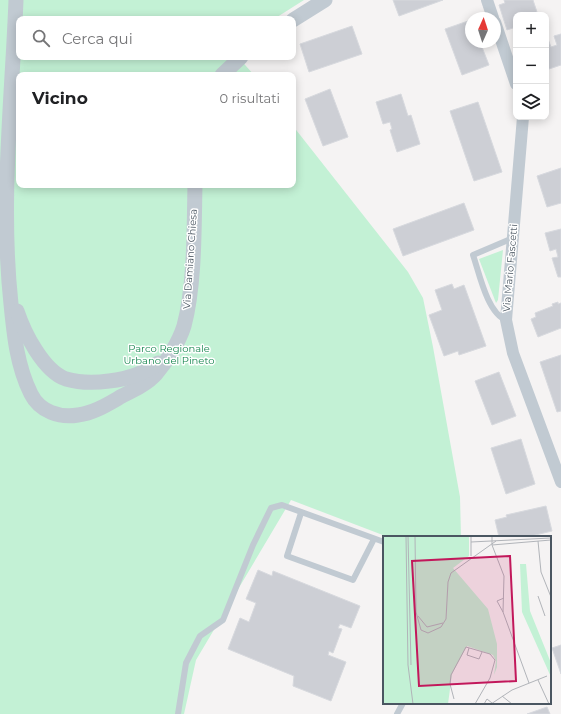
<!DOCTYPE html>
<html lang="it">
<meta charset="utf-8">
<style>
:root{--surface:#fff;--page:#f2f2f2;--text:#202124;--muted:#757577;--line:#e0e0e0}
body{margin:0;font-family:Montserrat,sans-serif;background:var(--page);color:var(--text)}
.controls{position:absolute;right:12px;top:12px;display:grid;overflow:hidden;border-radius:8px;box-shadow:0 2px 10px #0003}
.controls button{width:36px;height:36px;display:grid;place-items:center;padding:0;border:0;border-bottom:1px solid var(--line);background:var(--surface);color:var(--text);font:20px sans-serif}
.compass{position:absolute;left:465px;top:12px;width:36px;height:36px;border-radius:50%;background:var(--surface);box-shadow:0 2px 10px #0003;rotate:3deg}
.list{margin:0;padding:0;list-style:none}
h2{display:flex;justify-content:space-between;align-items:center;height:52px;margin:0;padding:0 16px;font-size:17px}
h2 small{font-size:13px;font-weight:400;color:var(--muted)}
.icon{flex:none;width:22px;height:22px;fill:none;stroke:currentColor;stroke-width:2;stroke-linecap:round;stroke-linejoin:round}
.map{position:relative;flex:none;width:561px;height:714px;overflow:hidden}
.search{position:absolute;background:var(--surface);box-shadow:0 2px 10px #0003;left:16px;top:16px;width:280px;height:44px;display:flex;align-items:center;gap:10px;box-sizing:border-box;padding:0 14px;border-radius:8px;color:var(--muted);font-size:15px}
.panel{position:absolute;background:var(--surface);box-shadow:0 2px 10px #0003;left:16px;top:72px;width:280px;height:116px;border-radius:8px}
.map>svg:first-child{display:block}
</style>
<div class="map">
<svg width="561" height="714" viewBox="0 0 561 714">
<rect width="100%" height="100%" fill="#f5f3f3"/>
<!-- green -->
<g fill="#c3f1d5">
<polygon points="0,0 304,0 274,19 19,19 19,57 238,57 254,75 19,75 19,185 293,185 293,126 408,272 423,298 433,347 460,497 461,537 388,537 291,500 196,660 184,714 0,714"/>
<polygon points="503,250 498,300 496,303 479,259"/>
</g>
<!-- building -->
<g fill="#cdcfd5" stroke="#d7d9de">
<polygon points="393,0 443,0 399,16"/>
<polygon points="504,0 533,0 538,15 516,15 516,27 507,30 499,5 505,3"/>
<polygon points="471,20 471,42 480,42 489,65 462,75 445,29"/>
<polygon points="352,26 362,54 309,72 300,44"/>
<polygon points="561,34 561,65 546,70 546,39 548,39 551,47 557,45 554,36"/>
<polygon points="330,89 348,137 323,146 305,99"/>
<polygon points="401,94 408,116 411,115 420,144 397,152 390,130 392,129 390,122 383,124 376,102"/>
<polygon points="478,102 502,172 474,181 450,111"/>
<polygon points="561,168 561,203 547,207 537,176"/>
<polygon points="464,203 474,230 403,256 393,229"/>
<polygon points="561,229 561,277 558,277 552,258 558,257 556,249 550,251 545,233"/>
<polygon points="452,284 454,289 464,285 486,346 459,355 458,351 444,356 429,315 442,310 435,290"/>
<polygon points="558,302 558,304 561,303 561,328 538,337 531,319 536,317 535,313 553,306 552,304"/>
<polygon points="561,355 561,411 557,412 540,362"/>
<polygon points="499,372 516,416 492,425 475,381"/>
<polygon points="521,439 535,484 506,494 491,448"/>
<polygon points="546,506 552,531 527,537 499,537 495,520 507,517 506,515"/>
<polygon points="258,570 272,576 273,571 360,606 351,628 340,624 338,628 342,629 333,653 329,651 328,655 346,662 331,701 293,686 294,676 228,649 240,618 249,622 256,603 246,599"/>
<polygon points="561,645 561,674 552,648"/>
<polygon points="547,707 550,714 527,714"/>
</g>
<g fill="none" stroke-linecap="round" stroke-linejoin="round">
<!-- service -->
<g stroke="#c1cad2" stroke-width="6">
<path d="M506,320C487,313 479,272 473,255L513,238"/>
<polyline points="301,513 287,556 353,580 374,539"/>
<polyline points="178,714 186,663 200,636 223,620 253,545 271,508 282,505 384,542"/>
<polyline points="397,714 403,703"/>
</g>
<!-- minor -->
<g stroke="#c1cad2" stroke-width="12">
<polyline points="487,0 493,18"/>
<polyline points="495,22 516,84"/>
<polyline points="523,117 506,320 513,353 561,482"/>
</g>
<!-- tertiary -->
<g stroke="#c1cad2" stroke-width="15">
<path d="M16,0C12,102 0,202 11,304C14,335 17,366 31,394C40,412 60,418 78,415C94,413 108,404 122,396C134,390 147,384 156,374C167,361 179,342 184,326C195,285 194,227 195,185"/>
<polyline points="293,20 325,0"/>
<polyline points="222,75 241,57"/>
<path d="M17,311C24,332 43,371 66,379C80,383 95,383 109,381C126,379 144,374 158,363"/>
</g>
</g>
<g text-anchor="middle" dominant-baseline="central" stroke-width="3" stroke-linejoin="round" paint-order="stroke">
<!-- street labels -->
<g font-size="10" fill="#4a5661" stroke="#fff">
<text transform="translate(190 259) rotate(-86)">Via Damiano Chiesa</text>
<text transform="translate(510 268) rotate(-85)">Via Mario Fascetti</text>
</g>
<!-- park labels -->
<g font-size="10" fill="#17864f" stroke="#fff">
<text x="169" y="348">Parco Regionale<tspan x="169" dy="12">Urbano del Pineto</tspan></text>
</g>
</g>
<!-- overview -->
<g transform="translate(383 536)">
<rect width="168" height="168" fill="#f5f3f3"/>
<path d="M0,0H86V20L70,32L105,73L114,108V131L111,139L113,125L110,119L84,110L69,138L65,168H0ZM137,28H143L147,75L168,127V141L139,76Z" fill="#c3f1d5"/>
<path fill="none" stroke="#b1b4b9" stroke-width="1" d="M23,0L25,129L30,168M25,0L28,129M32,0L33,76L38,94L45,97L58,91L63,83L65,46L68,37L113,5M88,0V20M109,0V9L121,40L120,76L146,147M155,5L158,36L168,61M88,6L168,2M109,9L168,4M155,60L162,80M120,76L114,65L121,62M35,80L44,91L60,87M86,112L84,119L96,123L99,116M155,144L166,168M119,160L129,168M71,163L67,148L68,139L83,111L107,118L112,124L107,142L92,168M101,168L104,163L109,167M108,168L129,154L164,140"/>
<path fill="#c2185b" fill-opacity="0.15" stroke="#c2185b" stroke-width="2" d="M127,20L133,145L36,150L29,25Z"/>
<rect width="168" height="168" fill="none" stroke="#4a5661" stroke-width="2"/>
</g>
</svg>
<div class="controls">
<button>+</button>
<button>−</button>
<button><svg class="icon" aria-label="layers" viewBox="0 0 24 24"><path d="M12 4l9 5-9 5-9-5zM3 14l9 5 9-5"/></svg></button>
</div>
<svg class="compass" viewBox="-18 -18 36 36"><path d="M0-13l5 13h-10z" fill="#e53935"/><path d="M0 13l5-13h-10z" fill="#757577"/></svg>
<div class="search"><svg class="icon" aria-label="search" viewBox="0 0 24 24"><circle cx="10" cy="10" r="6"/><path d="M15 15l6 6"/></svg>Cerca qui</div>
<section class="panel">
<h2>Vicino<small>0 risultati</small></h2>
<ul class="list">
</ul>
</section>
</div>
